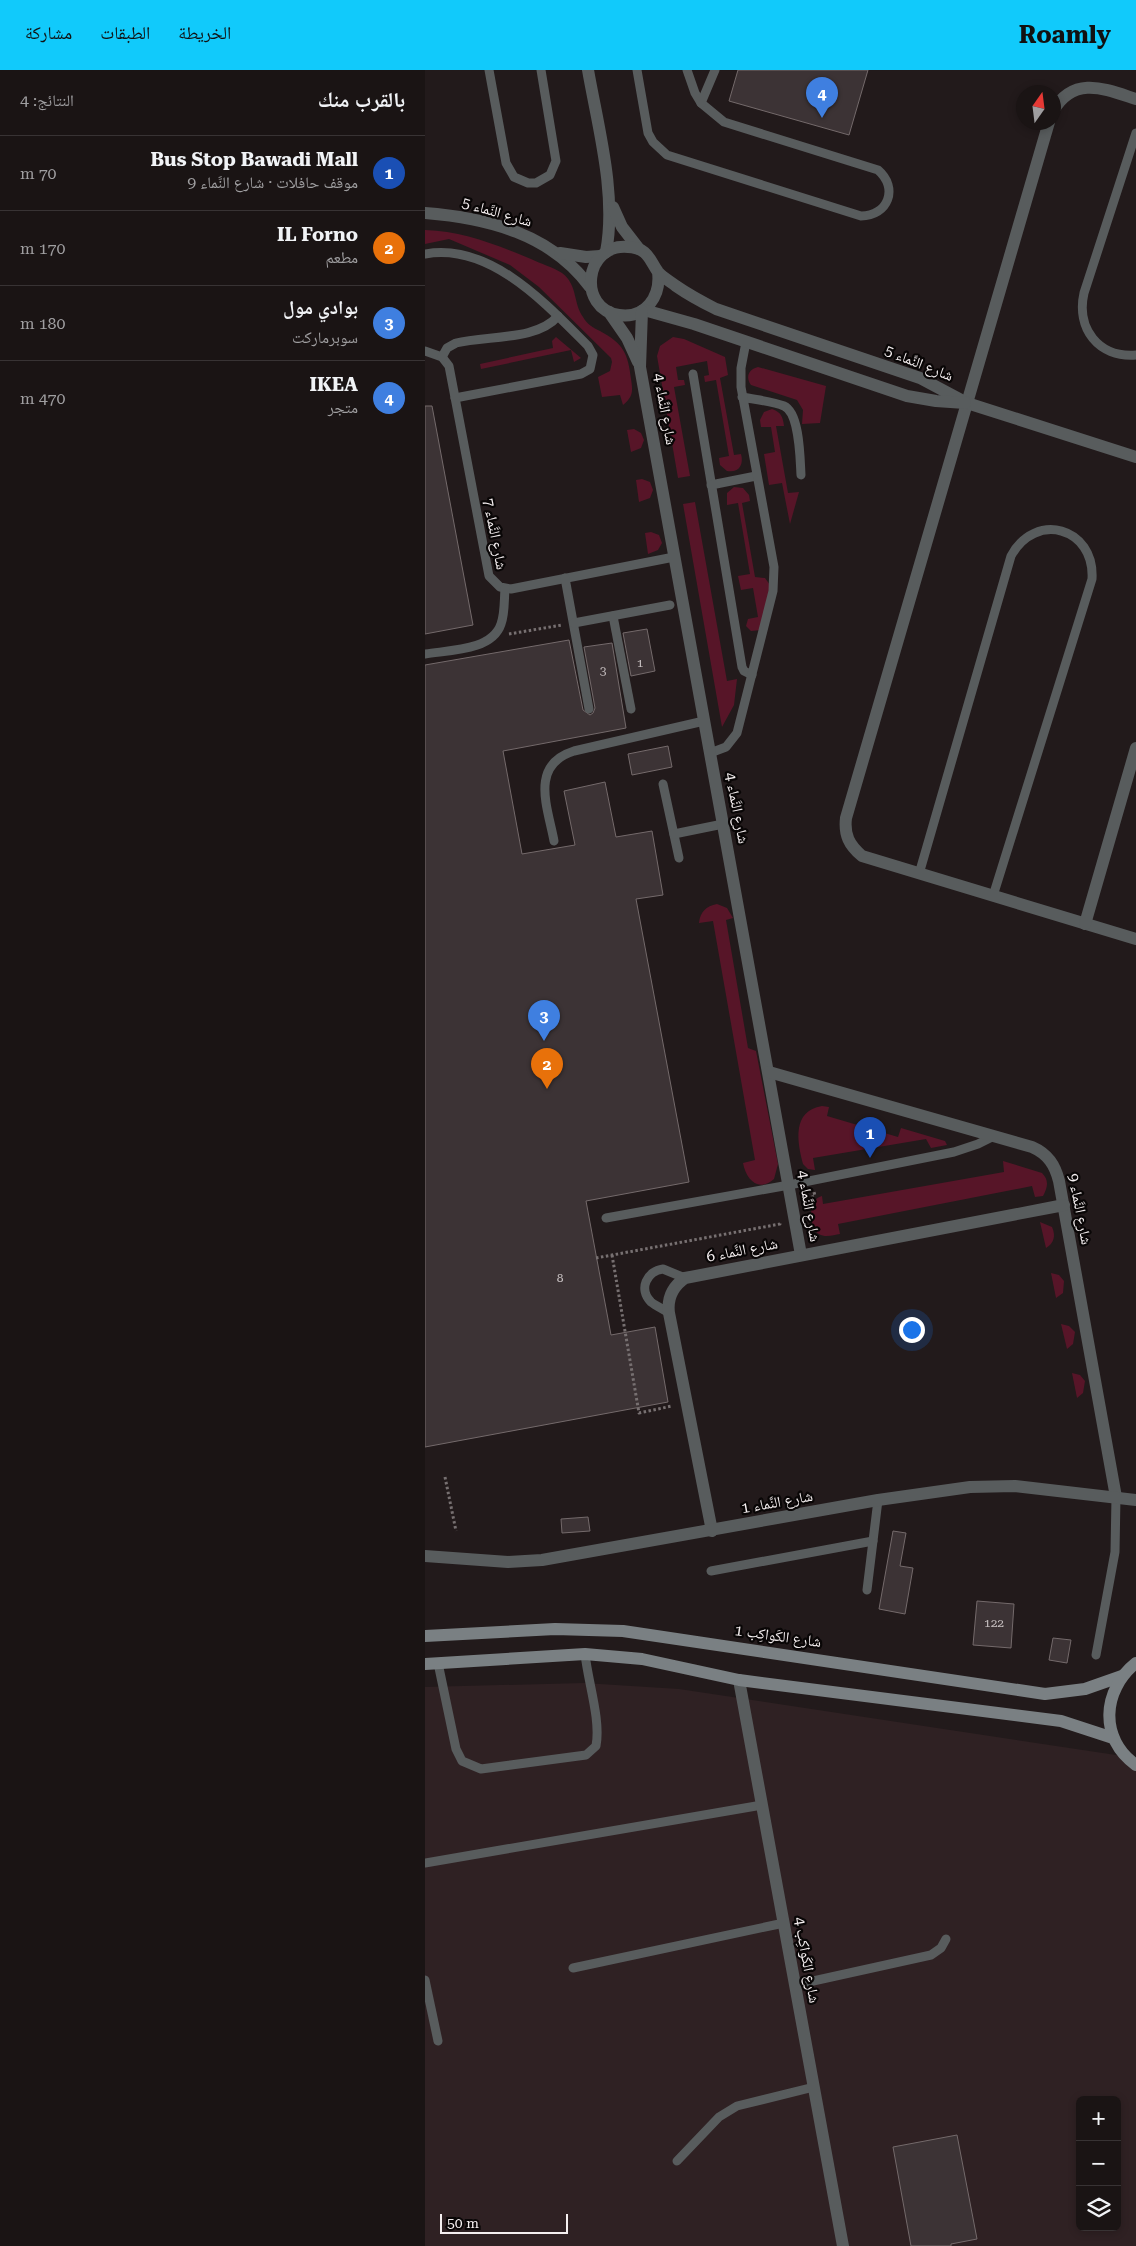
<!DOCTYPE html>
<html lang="ar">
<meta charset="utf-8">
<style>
:root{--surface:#1a1414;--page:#231d1d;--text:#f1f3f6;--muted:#9f9ea0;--line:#383334;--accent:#11cafb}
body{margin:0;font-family:"Roboto Serif","Noto Naskh Arabic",serif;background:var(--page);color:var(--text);direction:rtl}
.controls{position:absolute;right:15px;bottom:15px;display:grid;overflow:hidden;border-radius:8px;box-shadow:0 2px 8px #0003}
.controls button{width:45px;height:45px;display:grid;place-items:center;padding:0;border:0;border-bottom:1px solid var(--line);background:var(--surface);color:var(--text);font:25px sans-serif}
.compass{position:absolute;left:591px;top:15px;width:45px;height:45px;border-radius:50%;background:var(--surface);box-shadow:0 2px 8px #0003;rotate:14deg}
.scale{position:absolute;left:15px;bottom:12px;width:128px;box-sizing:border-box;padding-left:5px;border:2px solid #f5eff0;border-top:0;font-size:14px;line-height:18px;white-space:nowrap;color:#f5eff0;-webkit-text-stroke:4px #090606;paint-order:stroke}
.you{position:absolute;left:486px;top:1259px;width:18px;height:18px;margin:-12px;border:4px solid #fff;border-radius:50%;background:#1a73e8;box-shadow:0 0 0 8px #1a73e833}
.badge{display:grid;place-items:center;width:32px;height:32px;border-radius:50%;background:var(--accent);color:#fff;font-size:16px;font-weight:700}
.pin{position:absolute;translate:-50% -41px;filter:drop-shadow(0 1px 2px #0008)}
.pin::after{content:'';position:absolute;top:26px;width:18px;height:15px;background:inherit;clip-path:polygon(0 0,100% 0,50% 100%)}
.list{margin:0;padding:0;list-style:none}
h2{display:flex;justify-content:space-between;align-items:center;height:65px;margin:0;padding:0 20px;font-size:21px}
h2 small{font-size:16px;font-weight:400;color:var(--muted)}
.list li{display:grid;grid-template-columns:32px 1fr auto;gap:15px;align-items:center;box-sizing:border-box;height:75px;padding:0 20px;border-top:1px solid var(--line)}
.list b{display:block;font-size:19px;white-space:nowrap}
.list p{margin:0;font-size:16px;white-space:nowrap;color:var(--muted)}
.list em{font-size:16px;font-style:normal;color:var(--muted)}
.icon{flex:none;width:28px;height:28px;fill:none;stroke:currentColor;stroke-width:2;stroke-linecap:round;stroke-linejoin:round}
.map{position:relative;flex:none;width:711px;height:2176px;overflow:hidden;direction:ltr}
header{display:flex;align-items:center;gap:30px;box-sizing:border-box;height:70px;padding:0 25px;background:var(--accent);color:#111}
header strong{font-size:24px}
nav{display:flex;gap:28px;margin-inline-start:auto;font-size:18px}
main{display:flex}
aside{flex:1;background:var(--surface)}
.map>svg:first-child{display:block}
</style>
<header>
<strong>Roamly</strong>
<nav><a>الخريطة</a><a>الطبقات</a><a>مشاركة</a></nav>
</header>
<main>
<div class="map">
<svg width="711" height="2176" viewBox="0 0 711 2176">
<rect width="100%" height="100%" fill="#221a1b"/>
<!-- built -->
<path fill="#2f2123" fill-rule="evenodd" d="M159,1613L254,1619L711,1688V2176H0V1617ZM655,2030H692V2157H655Z"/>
<!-- green -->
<g fill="#571528">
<path d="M0,160C38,161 72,175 106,189C116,194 128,197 137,203C153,215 148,233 158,247C162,254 168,258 175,261C199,274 203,284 206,309C208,322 208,327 198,335L195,325L177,327L173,307L185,301L187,292L186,288L114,217L85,195L24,169L0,174Z"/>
<polygon points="131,267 156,288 149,292 146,280 56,299 55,294 128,278 127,271"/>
<path d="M248,267L259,269L300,287L303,305L295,308L309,385L316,384C319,395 314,403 302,401L295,395L294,388L304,386L291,310L280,312L279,306L284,305L282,291L251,297L253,310H259L260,315L249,317L265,406L253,408L232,286L235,276Z"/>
<path d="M333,297L401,316L395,353L377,354L378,340L372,330L326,315C320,307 324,299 333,297Z"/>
<path d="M347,339C356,342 358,347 359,356H351L363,423L374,422L365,454L357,413L344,415L339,384L350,382L346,357H336L335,350L339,342Z"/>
<polygon points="209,359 216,363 219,370 216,378 206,382 202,360"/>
<polygon points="217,409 225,412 228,420 225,428 214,432 211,410"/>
<polygon points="309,417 318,418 324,425 325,431 317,433 330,507 340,508 345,515 336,560 326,561 321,556 323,549 333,547 328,518 316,520 313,506 325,504 313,433 302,435 302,423"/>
<polygon points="270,432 302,611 312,609 309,635 297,657 258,434"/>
<polygon points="226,462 234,465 237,473 233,480 223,484 220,463"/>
<path d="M292,834L302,838L308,848L301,850L323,978L331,981L353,1094L349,1109C333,1123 321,1109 318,1093L330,1090L288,851L274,853C275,842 281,836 292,834Z"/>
<path d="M397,1036L404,1037L402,1046L473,1067L476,1058L520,1071L522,1075L506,1078L501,1069L388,1088L390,1100L383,1099L378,1094C372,1071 367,1041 397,1036Z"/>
<path d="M578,1091L617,1103C624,1110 623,1117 618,1126L610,1127L607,1116L413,1154L415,1164C409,1165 400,1168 394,1164C384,1158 382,1129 397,1126L398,1134L579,1102Z"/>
<path d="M615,1152L627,1157C631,1166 629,1173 621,1178Z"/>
<polygon points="626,1203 634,1205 639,1211 638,1223 631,1228"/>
<polygon points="636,1254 644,1256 650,1262 648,1274 642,1279"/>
<polygon points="647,1303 655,1305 660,1311 658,1323 652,1328"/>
</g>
<!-- building -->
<g fill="#3c3335" stroke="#746a6b">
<polygon points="313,0 443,0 424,65 304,31"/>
<polygon points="0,336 7,336 48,555 0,564"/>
<polygon points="222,559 230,601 206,606 198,563"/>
<polygon points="144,570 158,640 165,645 168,643 170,638 159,577 187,573 201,658 78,681 97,784 150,775 139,721 180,712 191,767 227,761 238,825 211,829 264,1112 161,1131 186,1265 230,1257 243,1332 0,1377 0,595"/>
<polygon points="243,676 247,697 207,705 203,684"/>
<polygon points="163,1447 165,1461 137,1463 136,1449"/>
<polygon points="468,1461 481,1463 475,1496 488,1498 480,1544 454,1539"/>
<polygon points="552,1531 589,1534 586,1578 548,1575"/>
<polygon points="628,1568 646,1570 642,1593 624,1590"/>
<polygon points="532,2065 552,2169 526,2174 526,2176 486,2176 468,2077"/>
</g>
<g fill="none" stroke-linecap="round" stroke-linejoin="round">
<!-- path -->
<g stroke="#777071" stroke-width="3" stroke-dasharray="2.5 2.5" stroke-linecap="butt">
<polyline points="84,564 137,555"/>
<polyline points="382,1129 390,1126 389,1122"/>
<polyline points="187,1185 214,1343 247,1336"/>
<polyline points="171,1188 355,1154 355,1152"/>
<polyline points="20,1407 31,1461"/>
</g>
<!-- lane -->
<g stroke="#585c5d" stroke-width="9">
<polyline points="64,0 81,93 89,107 103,113 111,113 125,105 131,91 116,0"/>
<path d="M212,0L223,63L228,72L242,85L436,146C463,146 474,118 453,100L299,52L276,33L270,23L262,0"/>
<polyline points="276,33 290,0"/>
<path d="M711,63L659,223C651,258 673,288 711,285"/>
<path d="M0,184C65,172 121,234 163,276L168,285L165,299L156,304L30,328"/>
<polyline points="0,281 17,287 24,296 64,506 75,517 86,519 249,487"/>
<path d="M17,287L22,278L31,273C62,265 112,271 133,246"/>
<polyline points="268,304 317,597 319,601 327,605"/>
<path d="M317,327C331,330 347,331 359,336C375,343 375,389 376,405"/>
<polyline points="286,415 331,406"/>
<polyline points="140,508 164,639"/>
<polyline points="188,546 206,639"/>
<polyline points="149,553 245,535"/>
<path d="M0,584C24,580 67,581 76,554C80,543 79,530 80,519"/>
<polyline points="285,683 301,677 312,663 348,521 349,497 316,317 316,298 321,272"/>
<polyline points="238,714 254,788"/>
<polyline points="249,764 298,754"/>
<path d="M129,771C123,738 104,695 149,681L279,651"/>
<path d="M494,804L586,486C610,441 670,457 667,509L568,826"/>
<polyline points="181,1148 364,1115 529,1082 553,1074 569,1066"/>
<path d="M244,1243C238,1239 231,1236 226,1232C213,1219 222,1201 238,1199L260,1208"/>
<polyline points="286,1501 448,1471"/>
<polyline points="442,1520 453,1430"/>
<polyline points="671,1585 690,1482 691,1427"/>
<path d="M13,1593L31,1679L37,1691L56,1699L161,1685L171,1676C176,1650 163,1612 160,1584"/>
<polyline points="0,1793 337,1735"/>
<polyline points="148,1898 359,1853"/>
<polyline points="0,1910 13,1971"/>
<polyline points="370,1915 506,1885 516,1878 521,1869"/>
<polyline points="252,2091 294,2047 312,2036 389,2017"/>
</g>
<!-- street -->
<g stroke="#585c5d" stroke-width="12">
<path d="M163,0C173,57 192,125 181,182"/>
<path d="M628,41C649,5 680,19 711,29"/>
<path d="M624,52L421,748C419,765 424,775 437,786L711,869"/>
<polyline points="188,137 197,157 214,179"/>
<path d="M0,143C63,148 126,164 165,217"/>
<polyline points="135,183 161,187 175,186"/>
<path d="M233,202C236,226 221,249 194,245C152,239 159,173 203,177C223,178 224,189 233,202C237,207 246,212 251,216C264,225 277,232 291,239L495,308L542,333L711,387"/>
<polyline points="219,240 269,254 482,326 511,331 540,333"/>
<polyline points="217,241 215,297 376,1185"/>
<polyline points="184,242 202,268 213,292"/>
<polyline points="660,854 711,678"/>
<path d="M344,1002L607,1077C623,1084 630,1095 634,1111L691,1427"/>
<path d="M287,1461L244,1243C242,1228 247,1217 260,1208L639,1135"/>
<polyline points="0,1486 83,1492 117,1490 453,1430 545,1417 590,1416 711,1430"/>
<polyline points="314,1610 418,2176"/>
</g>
<!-- secondary -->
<g stroke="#7a8083" stroke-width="12">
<polyline points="0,1566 130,1559 198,1561 620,1624 660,1619 697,1606"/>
<path d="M711,1593C677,1620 674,1669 711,1695"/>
<polyline points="0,1594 160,1584 217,1589 314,1610 636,1651 688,1668"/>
</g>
</g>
<g text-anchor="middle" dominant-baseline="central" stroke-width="4.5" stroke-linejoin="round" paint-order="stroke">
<!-- number labels -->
<g font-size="12" fill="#c7c0c1">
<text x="215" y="593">1</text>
<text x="178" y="601">3</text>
<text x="135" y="1208">8</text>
<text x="569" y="1553">122</text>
</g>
<!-- street labels -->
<g font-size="15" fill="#f5eff0" stroke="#090606">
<text transform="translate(72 142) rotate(16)">شارع النَّماء 5</text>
<text transform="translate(494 293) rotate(22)">شارع النَّماء 5</text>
<text transform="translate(240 339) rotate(80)">شارع النَّماء 4</text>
<text transform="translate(70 464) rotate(79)">شارع النَّماء 7</text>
<text transform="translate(312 738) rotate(79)">شارع النَّماء 4</text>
<text transform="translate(384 1136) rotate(80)">شارع النَّماء 4</text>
<text transform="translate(655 1139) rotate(79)">شارع النَّماء 9</text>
<text transform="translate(317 1180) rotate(-11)">شارع النَّماء 6</text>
<text transform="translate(352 1432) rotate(-10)">شارع النَّماء 1</text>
<text transform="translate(353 1566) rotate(8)">شارع الكَواكِب 1</text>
<text transform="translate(382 1890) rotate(80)">شارع الكَواكِب 4</text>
</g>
</g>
</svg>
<div class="controls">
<button>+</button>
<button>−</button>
<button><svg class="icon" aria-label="layers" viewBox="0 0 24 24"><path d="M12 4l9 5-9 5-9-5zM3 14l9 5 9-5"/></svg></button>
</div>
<svg class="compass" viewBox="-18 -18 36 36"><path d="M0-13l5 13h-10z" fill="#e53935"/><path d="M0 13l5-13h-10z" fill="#9f9ea0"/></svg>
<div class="scale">50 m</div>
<div class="you"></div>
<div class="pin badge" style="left:445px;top:1088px;background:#1a4fb4">1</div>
<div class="pin badge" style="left:122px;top:1019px;background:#e8710a">2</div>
<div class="pin badge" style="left:119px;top:971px;background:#3f7fe0">3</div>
<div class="pin badge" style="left:397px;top:48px;background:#3f7fe0">4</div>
</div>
<aside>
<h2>بالقرب منك<small>النتائج: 4</small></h2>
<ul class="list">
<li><span class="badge" style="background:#1a4fb4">1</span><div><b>Bus Stop Bawadi Mall</b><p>موقف حافلات · شارع النَّماء 9</p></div><em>70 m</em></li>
<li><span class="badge" style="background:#e8710a">2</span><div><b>IL Forno</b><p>مطعم</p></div><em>170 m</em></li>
<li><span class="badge" style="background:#3f7fe0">3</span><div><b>بوادي مول</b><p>سوبرماركت</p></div><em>180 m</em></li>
<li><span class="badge" style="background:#3f7fe0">4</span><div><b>IKEA</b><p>متجر</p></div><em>470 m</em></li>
</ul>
</aside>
</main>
